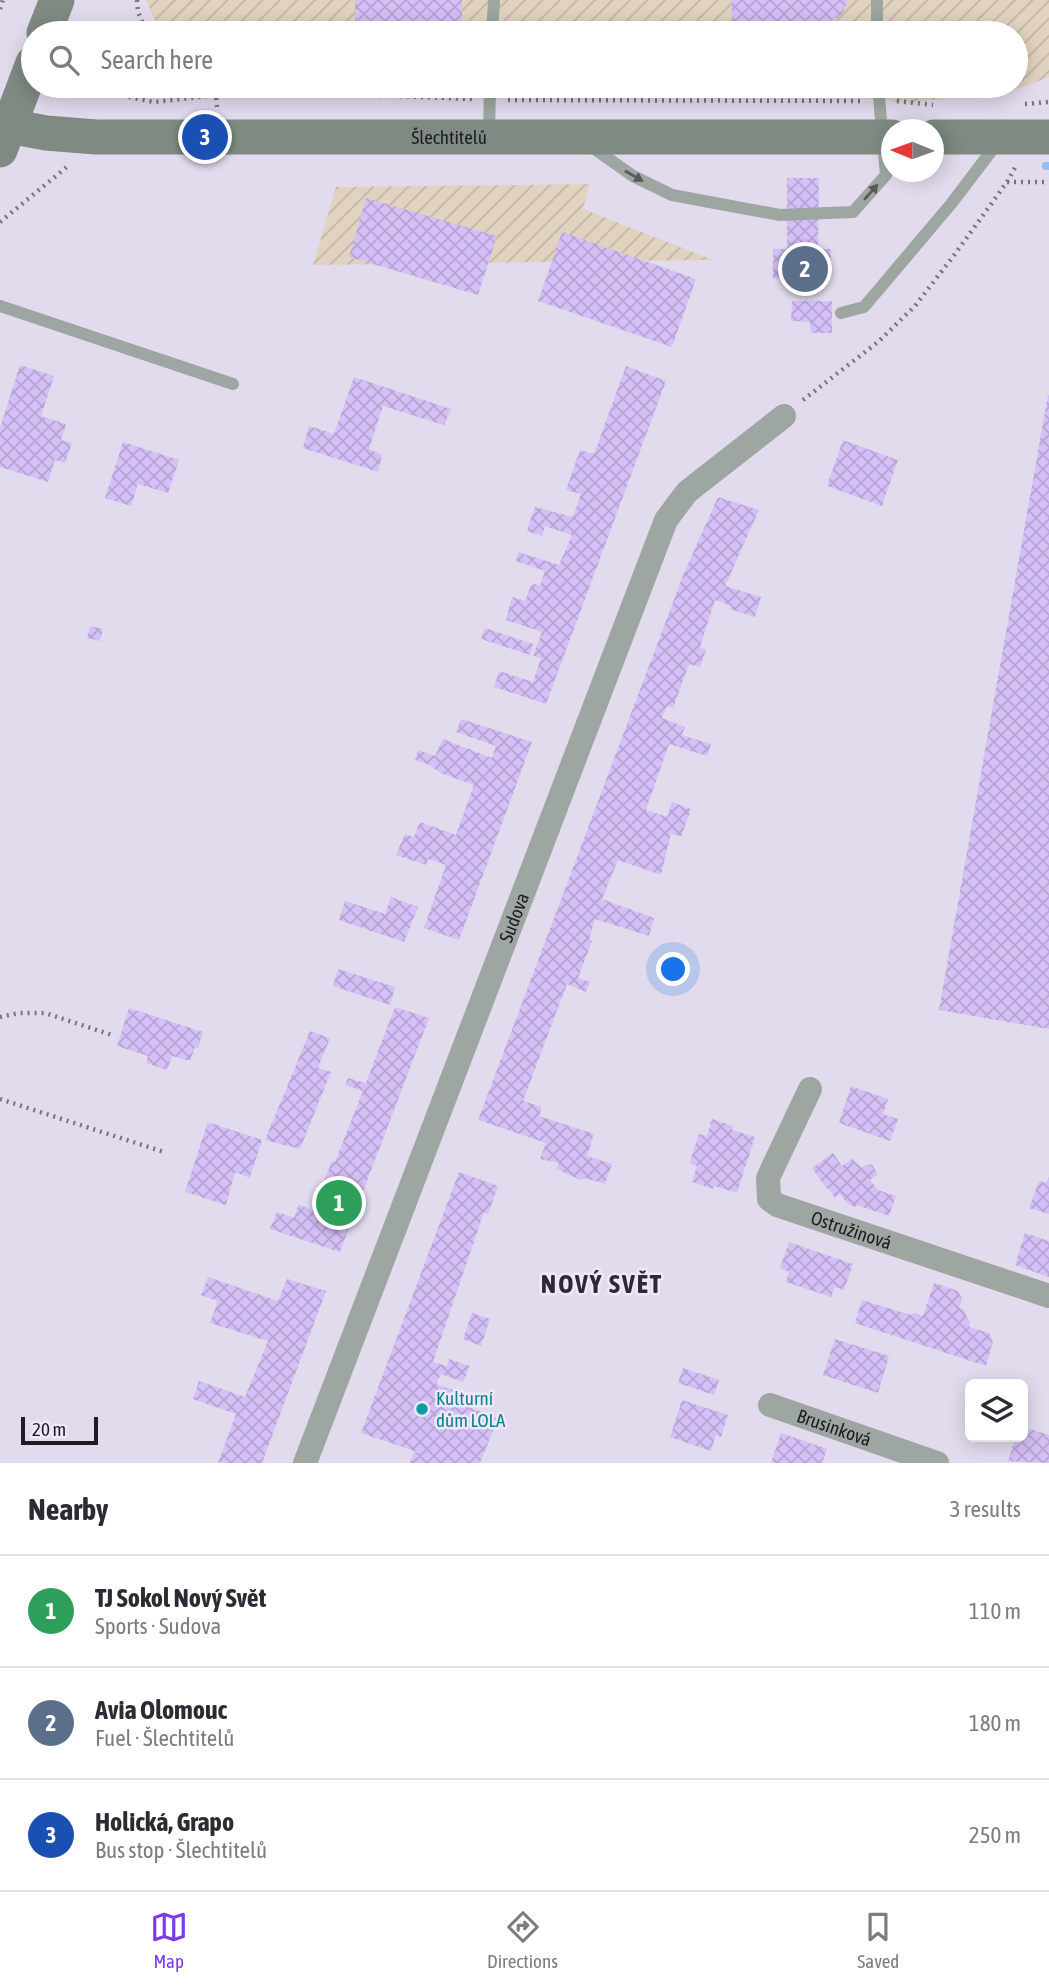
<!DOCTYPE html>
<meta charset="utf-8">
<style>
:root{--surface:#fff;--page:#f7f7f7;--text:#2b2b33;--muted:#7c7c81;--line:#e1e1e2;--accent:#7c3aed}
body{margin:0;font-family:"Asap Condensed",sans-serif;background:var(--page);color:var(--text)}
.controls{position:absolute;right:21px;bottom:21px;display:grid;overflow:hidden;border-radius:10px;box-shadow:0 4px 18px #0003}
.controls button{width:63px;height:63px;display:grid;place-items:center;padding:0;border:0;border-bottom:2px solid var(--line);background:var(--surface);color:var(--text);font:35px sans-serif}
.compass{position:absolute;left:881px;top:119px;width:63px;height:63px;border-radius:50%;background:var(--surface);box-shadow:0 4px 18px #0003;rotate:271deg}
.scale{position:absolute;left:21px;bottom:18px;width:77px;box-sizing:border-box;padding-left:7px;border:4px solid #1e1c22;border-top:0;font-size:19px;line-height:24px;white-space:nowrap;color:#1e1c22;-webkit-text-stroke:5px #efe8fb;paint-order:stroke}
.you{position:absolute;left:674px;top:970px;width:24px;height:24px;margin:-18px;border:5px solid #fff;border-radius:50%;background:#1a73e8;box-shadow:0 0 0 10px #1a73e833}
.badge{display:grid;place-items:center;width:46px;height:46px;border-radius:50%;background:var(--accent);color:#fff;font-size:23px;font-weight:700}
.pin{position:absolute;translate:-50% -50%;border:4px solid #fff;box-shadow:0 2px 7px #0006}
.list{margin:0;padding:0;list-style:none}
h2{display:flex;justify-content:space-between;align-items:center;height:91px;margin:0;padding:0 28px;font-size:30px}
h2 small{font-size:23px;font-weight:400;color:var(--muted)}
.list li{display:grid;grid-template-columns:46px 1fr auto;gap:21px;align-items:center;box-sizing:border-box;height:112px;padding:0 28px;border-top:2px solid var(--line)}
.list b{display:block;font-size:26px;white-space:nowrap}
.list p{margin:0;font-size:23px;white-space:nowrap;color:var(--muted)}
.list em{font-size:23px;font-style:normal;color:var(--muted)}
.icon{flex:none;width:38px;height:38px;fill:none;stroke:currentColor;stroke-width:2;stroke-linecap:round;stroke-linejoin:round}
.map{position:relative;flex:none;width:1049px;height:1463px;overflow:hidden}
.search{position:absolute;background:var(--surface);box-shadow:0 4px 18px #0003;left:21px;right:21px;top:21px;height:77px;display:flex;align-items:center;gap:18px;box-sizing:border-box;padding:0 24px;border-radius:38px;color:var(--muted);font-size:26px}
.sheet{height:427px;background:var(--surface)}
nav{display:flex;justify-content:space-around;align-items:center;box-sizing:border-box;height:98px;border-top:2px solid var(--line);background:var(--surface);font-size:19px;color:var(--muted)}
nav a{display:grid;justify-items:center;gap:4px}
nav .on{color:var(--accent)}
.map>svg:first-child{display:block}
</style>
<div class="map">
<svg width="1049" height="1463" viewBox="0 0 1049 1463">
<defs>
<pattern id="industrial-furrows" width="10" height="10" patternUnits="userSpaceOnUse" patternTransform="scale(1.75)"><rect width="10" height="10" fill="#e2d3c0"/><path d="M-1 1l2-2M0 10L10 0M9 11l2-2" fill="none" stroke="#c1b5a5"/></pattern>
<pattern id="building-cross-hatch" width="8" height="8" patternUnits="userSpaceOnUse" patternTransform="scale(1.75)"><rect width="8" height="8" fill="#d4bff6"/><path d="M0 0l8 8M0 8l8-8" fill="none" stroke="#b6a4d3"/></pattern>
</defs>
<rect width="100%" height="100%" fill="#e2dbee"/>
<!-- industrial -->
<g fill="url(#industrial-furrows)">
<polygon points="146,0 1049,0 1049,77 1017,89 908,103 777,89 566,86 1016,86 1016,33 161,33"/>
<polygon points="590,184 583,209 713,260 313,265 336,187"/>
</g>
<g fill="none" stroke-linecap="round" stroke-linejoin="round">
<!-- stream -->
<polyline stroke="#8fbdf9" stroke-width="8" points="1046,166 1049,166"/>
</g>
<!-- building -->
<g fill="url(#building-cross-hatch)">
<rect x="355" y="0" width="107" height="33"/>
<polygon points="732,0 848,0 842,14 827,24 732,25"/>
<rect x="165" y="87" width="15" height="10"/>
<polygon points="787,178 819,178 818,249 831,249 831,278 773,278 773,249 787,249"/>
<polygon points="366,198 497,236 478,295 349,257"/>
<polygon points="562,232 696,279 672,347 538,301"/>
<polygon points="792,301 832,301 832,333 811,333 810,322 791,321"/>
<polygon points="20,365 54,376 41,416 66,424 61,440 72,443 65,463 55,460 48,482 0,467 0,428"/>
<polygon points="626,366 666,381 546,704 494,687 499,671 533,682 541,658 533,656 542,632 506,620 512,597 525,601 532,583 540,586 545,571 516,561 518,552 559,565 572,535 545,526 542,536 527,531 530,521 535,507 573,517 581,494 566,490 580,450 594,454"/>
<polygon points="354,377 451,409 444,425 383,406 369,449 382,455 378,472 303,448 309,426 334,434"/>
<polygon points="1048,395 1049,395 1049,1029 939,1010"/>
<polygon points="843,440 898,460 882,506 827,486"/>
<polygon points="123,442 179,460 168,493 138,484 131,506 105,498"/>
<polygon points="718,497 759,510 725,586 761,597 755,617 730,609 731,606 715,600 700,647 706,650 700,667 689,664 673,708 667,706 662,718 685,727 682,735 711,744 707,756 669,744 646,810 667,817 672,802 691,809 681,837 671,833 661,875 618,860 602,899 654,918 649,936 595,919 589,940 592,941 578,978 590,982 586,992 567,984 523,1101 542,1107 539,1116 594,1134 587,1156 612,1164 605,1184 585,1178 581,1180 556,1169 559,1163 540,1159 546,1143 478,1120 684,573"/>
<polygon points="90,626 103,629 100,641 87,638"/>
<polygon points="485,628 533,644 530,655 481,639"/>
<polygon points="461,719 532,742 459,940 424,928 446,865 428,859 426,865 396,855 405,834 414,837 420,822 456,835 474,785 440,773 430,765 415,760 418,750 435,756 443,739 492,758 496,746 456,732"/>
<polygon points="391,897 418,907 404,942 339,920 345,901 385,914"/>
<polygon points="338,969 395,987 390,1005 333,986"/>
<polygon points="395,1007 429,1018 340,1252 270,1229 277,1212 294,1218 299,1204 312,1211 332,1161 335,1162 363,1091 345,1085 348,1078 366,1083"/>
<polygon points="129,1008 203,1032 198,1048 195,1047 190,1061 172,1056 167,1070 146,1063 148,1056 117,1046"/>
<polygon points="310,1031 330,1038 318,1068 331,1072 300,1149 265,1140"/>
<polygon points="851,1086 888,1099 883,1114 898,1119 890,1141 839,1123"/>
<polygon points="712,1119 733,1126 732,1130 755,1137 737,1193 714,1186 713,1189 692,1182 697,1166 690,1163 694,1148 699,1134 707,1136"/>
<polygon points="211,1123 262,1140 250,1178 235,1172 226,1205 185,1192 207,1124"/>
<polygon points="833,1153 842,1166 852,1159 862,1168 868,1164 872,1165 878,1174 870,1180 878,1190 896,1196 889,1216 857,1205 855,1207 848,1204 840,1194 835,1198 828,1188 827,1189 812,1168"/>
<polygon points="459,1172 498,1186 488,1214 484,1212 433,1362 447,1366 449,1359 470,1366 463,1382 441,1374 436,1384 453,1390 450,1400 498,1418 480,1463 410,1463 414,1452 423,1454 361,1433"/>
<polygon points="1049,1177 1049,1214 1029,1208 1039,1181 1046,1183"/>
<polygon points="1025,1233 1049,1241 1049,1277 1015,1265"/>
<polygon points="789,1242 853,1264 844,1290 835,1287 831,1297 786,1282 789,1272 780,1268"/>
<polygon points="208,1277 278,1301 287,1279 326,1291 262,1463 218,1463 236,1414 193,1399 199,1381 245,1397 268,1341 210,1323 218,1301 201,1295"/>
<polygon points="934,1283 958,1291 962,1299 959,1308 963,1309 970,1323 969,1327 989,1333 993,1341 986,1366 855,1323 862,1300 911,1315 915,1313 923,1316"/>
<polygon points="472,1313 490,1319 481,1346 463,1339"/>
<polygon points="835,1339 889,1356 878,1393 823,1375"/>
<polygon points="683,1368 719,1380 714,1395 678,1383"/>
<polygon points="682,1400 728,1415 721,1437 716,1435 711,1451 670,1437"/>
<polygon points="1023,1427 1049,1435 1049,1463 1008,1461 1016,1437 1023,1437"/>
<polygon points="781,1433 827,1449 822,1463 771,1463"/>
</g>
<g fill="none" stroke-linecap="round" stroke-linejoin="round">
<!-- path -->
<g stroke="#77737f" stroke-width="4.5" stroke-dasharray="2 5" stroke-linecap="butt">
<polyline points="137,0 138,12 147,33"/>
<polyline points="0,9 3,0"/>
<polyline points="74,86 154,102 216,95"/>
<polyline points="198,86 215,95"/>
<polyline points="508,100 864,101"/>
<polyline points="897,101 933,105"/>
<polyline points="1025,104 1049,102"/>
<polyline points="217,107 216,95 398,96 472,99"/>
<polyline points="1007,182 1049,182"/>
<polyline points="0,222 68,166"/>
<polyline points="803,400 878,342 915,306 955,254 1007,182 1016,166"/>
<polyline points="0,1017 19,1013 45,1013 112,1035"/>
<polyline points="0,1099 164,1152"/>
</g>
<!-- lane -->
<g stroke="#9da6a1" stroke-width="12">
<polyline points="492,33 494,0"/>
<polyline points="877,33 877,0"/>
<polyline points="489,136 490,86"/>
<polyline points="589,145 633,176 672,195 780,215 853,212 886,175 878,86"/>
<polyline points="0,306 233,384"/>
<polyline points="841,313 864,307 951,204 999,141"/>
</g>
<!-- street -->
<g stroke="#9da6a1" stroke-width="24">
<path id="s1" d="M810,1089L768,1178L769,1199L777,1205L1049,1296"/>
<path id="s2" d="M770,1405L937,1463"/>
<path id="s3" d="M305,1463L666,520L687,492L784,416"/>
</g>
<!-- secondary -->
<g stroke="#7e8a82" stroke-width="35">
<polyline points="44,33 57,0"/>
<path id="s4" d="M9,126L46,133L96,137H892"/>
<polyline points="934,137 1049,137"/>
<polyline points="0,150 33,63"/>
</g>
</g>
<!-- one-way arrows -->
<defs><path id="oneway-solid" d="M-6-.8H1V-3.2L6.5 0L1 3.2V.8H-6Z" transform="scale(1.75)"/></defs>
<g fill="#575a5b">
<use href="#oneway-solid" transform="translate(634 176) rotate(30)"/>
<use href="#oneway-solid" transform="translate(871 192) rotate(-49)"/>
</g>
<!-- markers -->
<circle fill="#0f9aa8" stroke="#efe8fb" stroke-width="2.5" cx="422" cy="1409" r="7"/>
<g text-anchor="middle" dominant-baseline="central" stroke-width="5" stroke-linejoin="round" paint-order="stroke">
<!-- street labels -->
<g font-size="19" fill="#1e1c22" stroke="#efe8fb">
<text stroke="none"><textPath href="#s4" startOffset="441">Šlechtitelů</textPath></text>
<text stroke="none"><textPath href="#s3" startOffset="584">Sudova</textPath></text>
<text stroke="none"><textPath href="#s1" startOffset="208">Ostružinová</textPath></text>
<text stroke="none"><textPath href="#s2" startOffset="68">Brusinková</textPath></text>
</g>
<!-- culture labels -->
<g font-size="19" fill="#0d838f" stroke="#efe8fb" text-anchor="start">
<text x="436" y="1398">Kulturní<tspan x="436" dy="22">dům LOLA</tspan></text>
</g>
<!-- district labels -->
<g font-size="26" font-weight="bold" letter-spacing="2" fill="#2f2937" stroke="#efe8fb">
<text x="602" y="1284">NOVÝ SVĚT</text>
</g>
</g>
</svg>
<div class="controls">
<button><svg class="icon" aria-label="layers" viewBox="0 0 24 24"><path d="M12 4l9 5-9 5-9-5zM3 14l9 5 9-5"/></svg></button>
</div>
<svg class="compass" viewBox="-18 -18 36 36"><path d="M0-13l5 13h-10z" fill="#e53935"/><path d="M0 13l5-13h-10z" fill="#7c7c81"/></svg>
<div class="scale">20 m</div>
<div class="you"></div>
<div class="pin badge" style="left:339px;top:1203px;background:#2e9e5b">1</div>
<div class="pin badge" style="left:805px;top:269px;background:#5c6f8a">2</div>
<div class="pin badge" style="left:205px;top:137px;background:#1a4fb4">3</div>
<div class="search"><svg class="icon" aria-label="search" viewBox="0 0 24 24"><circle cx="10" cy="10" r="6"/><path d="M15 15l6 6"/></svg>Search here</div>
</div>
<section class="sheet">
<h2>Nearby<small>3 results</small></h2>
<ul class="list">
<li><span class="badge" style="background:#2e9e5b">1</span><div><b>TJ Sokol Nový Svět</b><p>Sports · Sudova</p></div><em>110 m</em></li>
<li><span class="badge" style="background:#5c6f8a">2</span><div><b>Avia Olomouc</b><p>Fuel · Šlechtitelů</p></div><em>180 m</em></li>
<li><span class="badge" style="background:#1a4fb4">3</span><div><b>Holická, Grapo</b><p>Bus stop · Šlechtitelů</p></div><em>250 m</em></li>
</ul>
</section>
<nav>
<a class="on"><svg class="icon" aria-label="map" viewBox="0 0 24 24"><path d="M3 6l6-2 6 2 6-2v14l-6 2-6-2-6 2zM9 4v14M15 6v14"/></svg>Map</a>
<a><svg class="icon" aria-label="directions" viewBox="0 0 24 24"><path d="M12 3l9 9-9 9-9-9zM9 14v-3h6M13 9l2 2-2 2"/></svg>Directions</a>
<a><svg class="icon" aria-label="saved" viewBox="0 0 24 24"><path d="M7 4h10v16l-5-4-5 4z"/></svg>Saved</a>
</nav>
